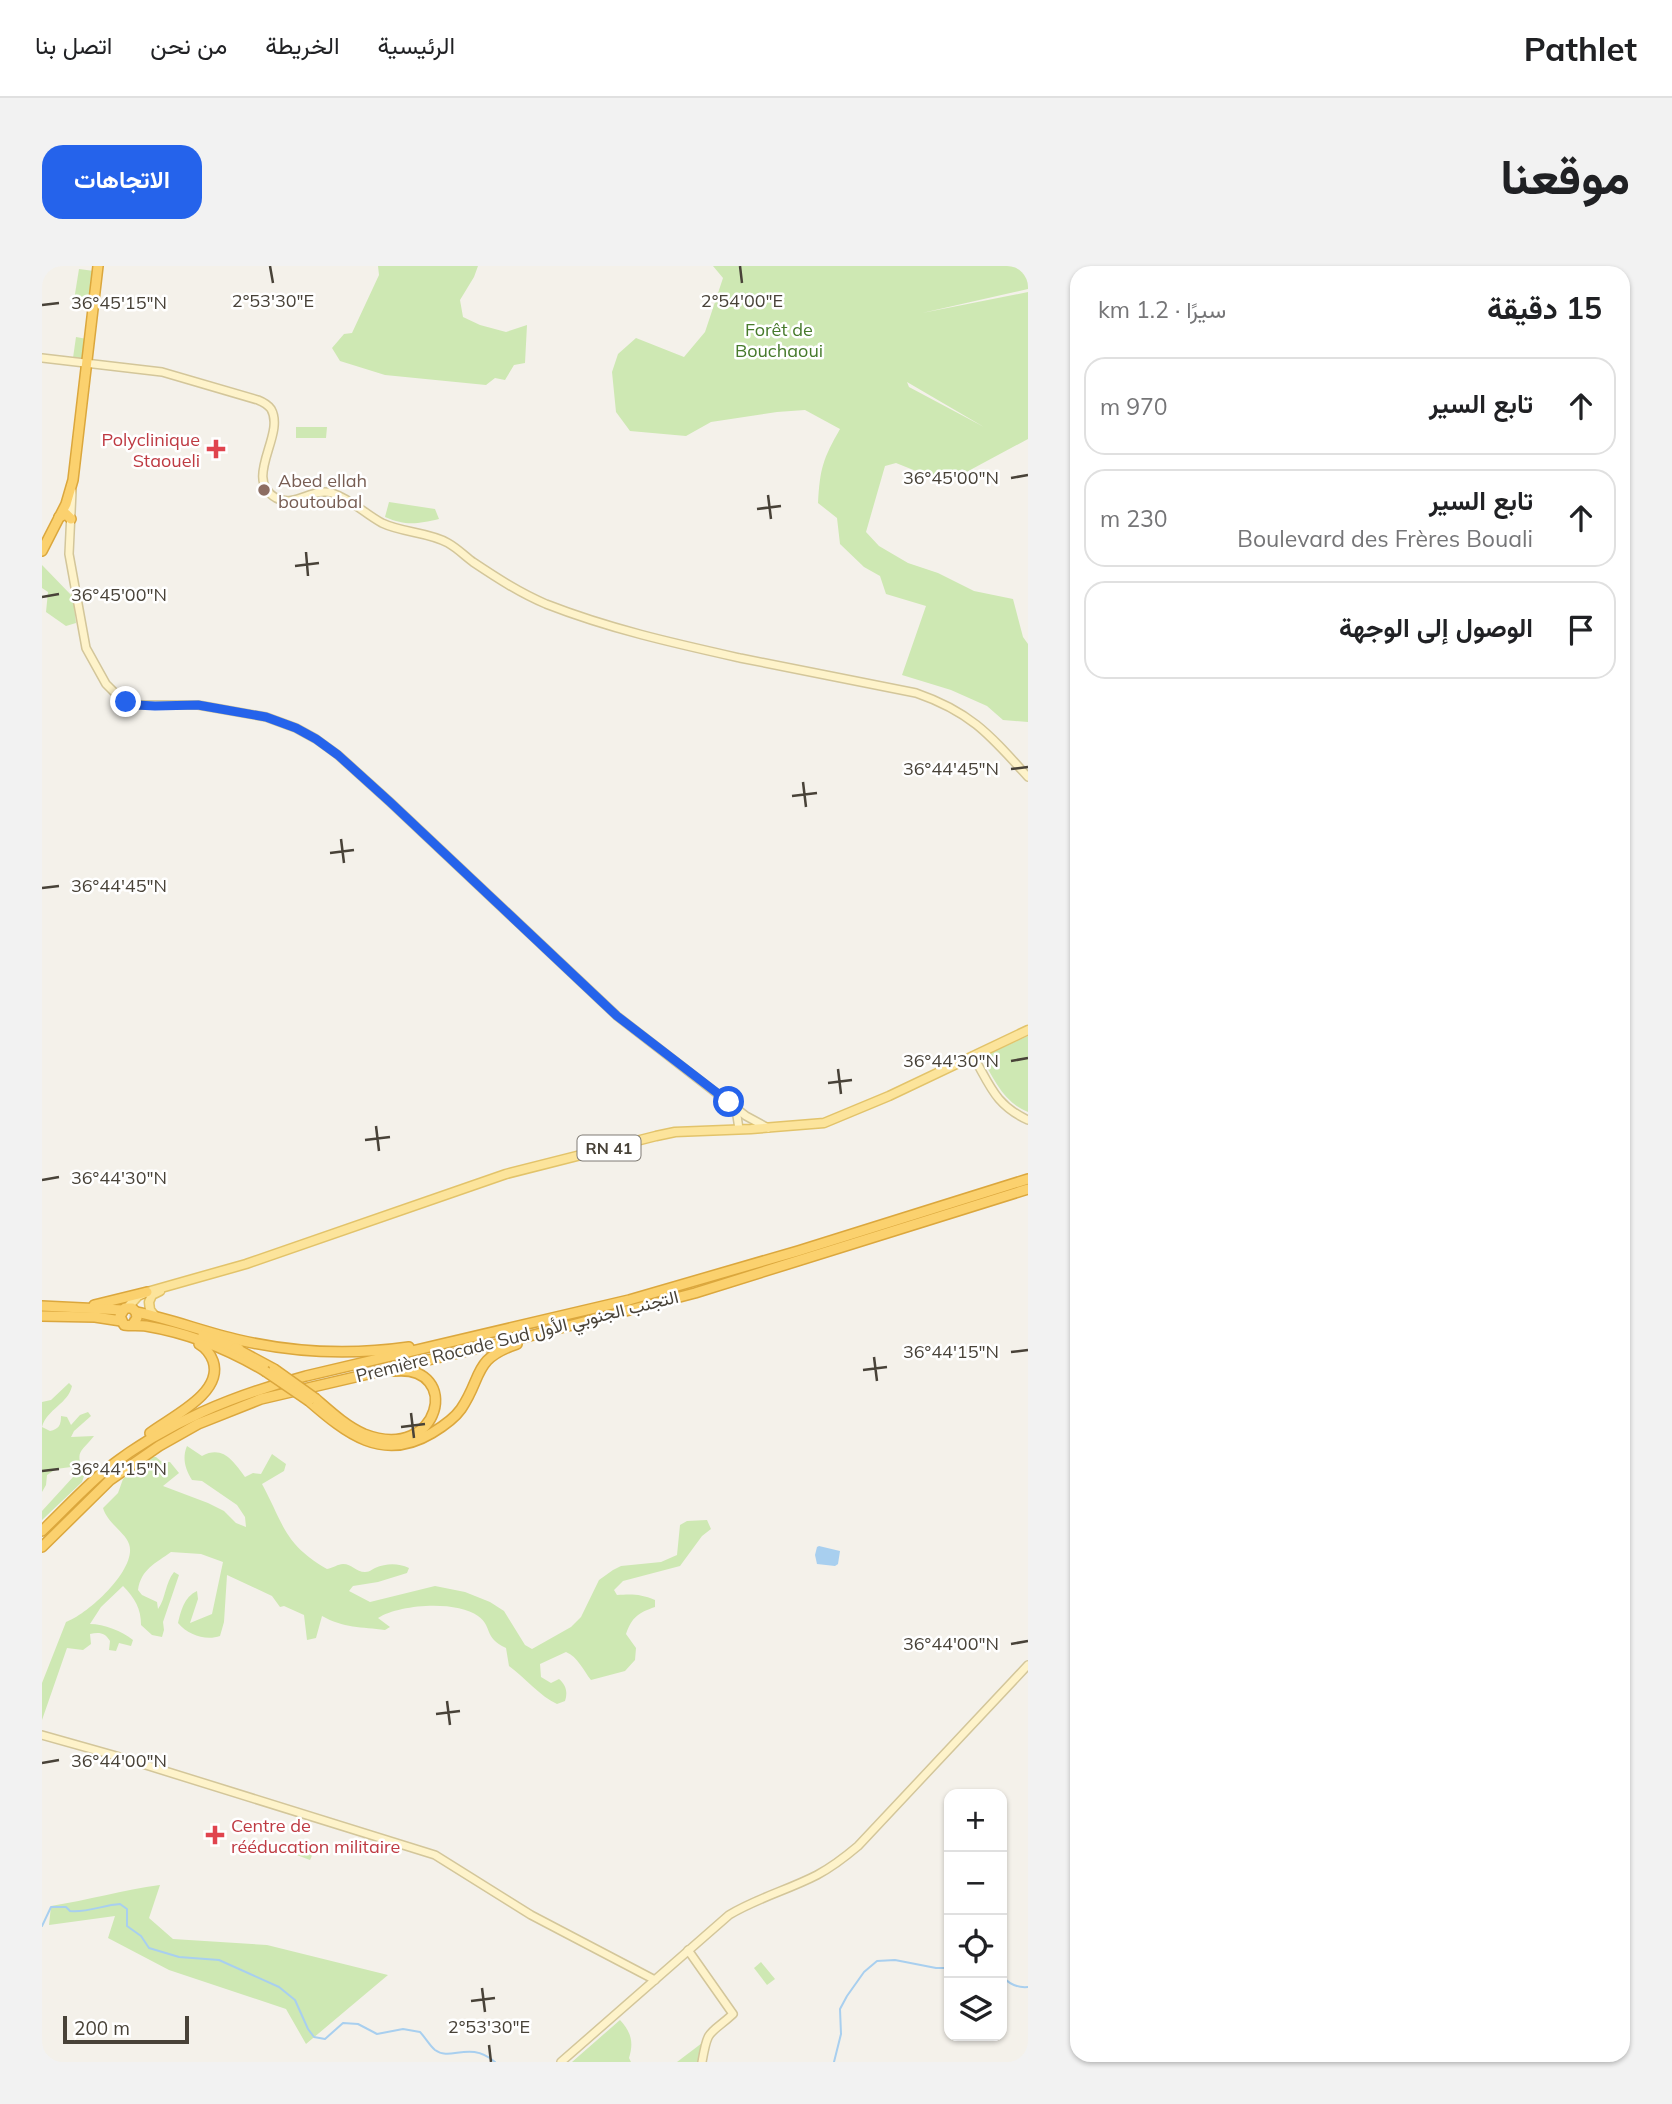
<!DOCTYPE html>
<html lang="ar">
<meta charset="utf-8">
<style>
:root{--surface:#fff;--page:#f2f2f2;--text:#202124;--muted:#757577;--line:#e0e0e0;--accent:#2563eb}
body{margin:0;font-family:Mulish,Vazirmatn,sans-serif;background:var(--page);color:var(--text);direction:rtl}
.controls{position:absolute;right:21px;bottom:21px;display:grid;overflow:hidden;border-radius:14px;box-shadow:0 2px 5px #0004}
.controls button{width:63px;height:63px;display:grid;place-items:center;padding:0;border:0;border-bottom:2px solid var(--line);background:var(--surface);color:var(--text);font:35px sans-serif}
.scale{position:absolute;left:21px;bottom:18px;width:126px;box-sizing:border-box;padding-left:7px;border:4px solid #484238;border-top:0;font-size:19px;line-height:24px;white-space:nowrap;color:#484238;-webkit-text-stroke:5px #fff;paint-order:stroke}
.stop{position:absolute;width:21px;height:21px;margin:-16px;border:5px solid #2563eb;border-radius:50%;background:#fff}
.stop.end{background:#2563eb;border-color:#fff;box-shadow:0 2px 7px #0008}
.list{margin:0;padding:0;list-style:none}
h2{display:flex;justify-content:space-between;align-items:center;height:91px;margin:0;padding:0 28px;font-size:30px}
h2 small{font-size:23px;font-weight:400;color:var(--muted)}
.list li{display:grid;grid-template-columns:46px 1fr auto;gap:21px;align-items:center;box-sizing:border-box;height:98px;margin:0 14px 14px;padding:0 14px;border:2px solid var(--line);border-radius:21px}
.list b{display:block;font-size:26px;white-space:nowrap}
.list p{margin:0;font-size:23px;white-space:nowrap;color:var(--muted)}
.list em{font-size:23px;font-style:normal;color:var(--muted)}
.icon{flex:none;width:38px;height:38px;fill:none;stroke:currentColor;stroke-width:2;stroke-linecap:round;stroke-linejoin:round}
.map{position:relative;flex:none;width:986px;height:1796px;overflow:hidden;direction:ltr;border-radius:21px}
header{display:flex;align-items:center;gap:42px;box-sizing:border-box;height:98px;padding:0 35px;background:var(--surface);border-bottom:2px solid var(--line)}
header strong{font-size:33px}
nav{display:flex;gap:38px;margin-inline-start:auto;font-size:24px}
.intro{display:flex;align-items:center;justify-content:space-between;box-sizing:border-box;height:168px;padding:0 42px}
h1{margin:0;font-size:49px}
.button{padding:18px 32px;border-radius:21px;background:var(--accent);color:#fff;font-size:24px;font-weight:700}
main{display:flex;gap:42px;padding:0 42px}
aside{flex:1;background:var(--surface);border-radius:21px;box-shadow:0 2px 5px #0004}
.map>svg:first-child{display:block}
</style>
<header>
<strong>Pathlet</strong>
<nav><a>الرئيسية</a><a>الخريطة</a><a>من نحن</a><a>اتصل بنا</a></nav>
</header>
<div class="intro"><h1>موقعنا</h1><a class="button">الاتجاهات</a></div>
<main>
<aside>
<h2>15 دقيقة<small>سيرًا · 1.2 km</small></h2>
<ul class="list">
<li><svg class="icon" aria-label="ahead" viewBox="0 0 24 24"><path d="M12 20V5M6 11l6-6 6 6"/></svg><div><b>تابع السير</b></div><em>970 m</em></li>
<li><svg class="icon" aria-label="ahead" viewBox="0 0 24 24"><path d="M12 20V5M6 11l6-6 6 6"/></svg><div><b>تابع السير</b><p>Boulevard des Frères Bouali</p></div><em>230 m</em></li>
<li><svg class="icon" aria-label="arrive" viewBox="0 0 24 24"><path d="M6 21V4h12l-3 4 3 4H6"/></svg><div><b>الوصول إلى الوجهة</b></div></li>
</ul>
</aside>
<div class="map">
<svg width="986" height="1796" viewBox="0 0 986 1796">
<rect width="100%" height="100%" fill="#f4f1ea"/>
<!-- green -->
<g fill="#cee8b3" fill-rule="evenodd">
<polygon points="336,0 436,0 432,11 418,34 421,51 438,59 464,66 485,59 483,97 472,99 463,114 453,112 444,119 343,109 298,95 290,82 302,68 310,67 337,9"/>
<path d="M671,0H986V23L880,47L986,26V173L904,217L854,197L843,200L824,266L837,280L866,297L896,307L932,325L971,333L981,371L986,378V456L961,454L945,440L909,424L860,409L884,340L844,328L838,310L822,301L798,278L795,252L776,237C778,202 781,193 798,163L763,144L735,146L669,156L644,170L588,165L574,146L570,106L576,88L594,72L642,91L663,66L681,12ZM865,116L942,161L867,121Z"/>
<polygon points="37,3 52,5 48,36 32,34"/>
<polygon points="34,71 45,73 42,94 31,92"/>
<polygon points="254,161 285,161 284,172 254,172"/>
<path d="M347,236L393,243L397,253C375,258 364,260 343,251Z"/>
<polygon points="0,299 31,331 34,357 24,360 4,346 6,326 0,322"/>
<path d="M986,770V846C962,837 952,813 939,791Z"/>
<path d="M27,1117L30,1120C26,1138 5,1143 0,1161L8,1165C17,1163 19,1159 19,1150L25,1151L29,1159L38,1149L46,1146L49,1150L32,1165L29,1171L52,1170C38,1188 33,1183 42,1210L40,1216L0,1254V1245L32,1210L29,1201L14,1203L5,1209L4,1219L0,1226V1136L9,1134Z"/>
<path d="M145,1180L160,1190C181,1179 191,1195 203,1211L211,1207L219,1208L230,1188L244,1198L242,1205L220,1218C242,1259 242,1278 285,1303C291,1302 296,1298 301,1298C310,1298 314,1306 323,1306C330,1305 327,1305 333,1302C345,1297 356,1297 367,1302L365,1307L336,1316L311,1320L307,1325L328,1336L393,1320L423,1326L448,1336L462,1345L483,1379L490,1383L529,1361L539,1351L557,1314L571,1304L579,1300L619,1296L635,1289L638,1259L645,1255L665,1254L669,1263L660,1270L638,1300L581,1315L572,1324L575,1329C590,1328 599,1328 613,1334V1341C596,1347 590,1351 584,1368L594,1382L593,1394L583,1405L549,1414C541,1404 536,1391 524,1386L498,1398L499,1411L509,1417L517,1413C524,1419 526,1426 523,1435L515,1438C499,1431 482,1411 467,1400L464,1382C441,1371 451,1361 436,1350C415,1334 357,1338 336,1352L348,1361L343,1364C320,1361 301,1362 280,1350L274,1372L265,1374L262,1349L242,1340L238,1341L230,1330L185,1309L182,1356L178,1370C164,1375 146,1369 136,1357C139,1345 142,1331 155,1325L156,1333L148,1357L170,1348L181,1296L159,1288L129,1286C114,1297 99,1303 96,1324L100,1329L115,1336L116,1343C124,1332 123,1317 132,1306L137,1309L121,1356L122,1364L120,1371L110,1369L99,1359C99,1343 93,1332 81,1320L59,1341L48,1358C62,1358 80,1365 91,1374L89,1380L77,1377L74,1385L67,1384L68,1375C63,1367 58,1366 48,1368L49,1378L41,1384L25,1382L0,1454V1417L24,1356C45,1349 96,1303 87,1278C83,1266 66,1258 61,1242L76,1227L81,1213L108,1191H114L120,1196H128L137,1207L121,1220L166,1237L182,1245L194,1257L204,1261L203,1251L195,1239L160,1215L150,1214C143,1203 140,1192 145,1180Z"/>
<polygon points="256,1576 273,1583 268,1594 252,1588"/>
<path d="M118,1619L107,1652L131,1673L225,1679L346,1709L264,1778L244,1743L127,1704L66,1672L73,1650L7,1659L9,1640C46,1634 81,1624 118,1619Z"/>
<polygon points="719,1696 733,1713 725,1719 712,1702"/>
<path d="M578,1754C589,1766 592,1776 587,1792L589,1796H530Z"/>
<polygon points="660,1777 656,1796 635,1796"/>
</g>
<!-- water -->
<polygon fill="#a8cfef" points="777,1280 798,1285 796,1298 793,1300 775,1298 773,1289 775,1281"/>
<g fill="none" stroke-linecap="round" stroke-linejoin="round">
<!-- stream -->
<g stroke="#a8cfef" stroke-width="2">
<path d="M0,1660L9,1641H24L28,1645C45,1647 61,1639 78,1638L85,1643V1660L99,1670L107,1682L137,1691L177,1694L237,1721L253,1734L266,1763L272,1771L283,1773L301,1757L316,1758L335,1768L361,1763L378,1766C383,1771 387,1779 393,1784C409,1796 427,1774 453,1796"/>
<path d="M960,1710C967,1718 976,1722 986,1721"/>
<polyline points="792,1796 799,1768 798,1743 805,1730 822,1706 835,1695 853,1694 894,1702 907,1702"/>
</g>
<!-- highway-tunnel -->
<polyline stroke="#d2cec6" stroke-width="9" stroke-dasharray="9 4.5" stroke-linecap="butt" points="74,1048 104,1053"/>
<defs>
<g id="secondary">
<path d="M0,92L120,106L216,134C221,136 226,139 229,143C244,169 200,213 234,232C253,242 271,221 290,227C309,233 323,248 340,257C361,267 387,266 406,277C415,282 423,290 431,296C455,312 478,327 504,338C568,363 631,377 698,392C757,404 815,415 874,427C929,446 948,469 986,511"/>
<polyline points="30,225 27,288 44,382 64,418 76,430 94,439 156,439 224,451 254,462 274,473 296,489 348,536 575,750 704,850 726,862"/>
<path d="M931,790C948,819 953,839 986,854"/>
<polyline points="694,843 697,863"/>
<polyline points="0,1469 78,1491 393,1589 489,1649 613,1714"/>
<path d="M646,1684L691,1748C667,1770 666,1761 660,1796"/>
<path d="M519,1796L687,1649C715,1632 746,1624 775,1609C790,1601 803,1591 816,1580L986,1399"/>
</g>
<g id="primary">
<polyline points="85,1042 96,1030 105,1026 204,998 464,908 614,870 633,866 709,863 782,857 847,830 986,764"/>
<polyline points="113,1050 108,1044 107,1036 110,1029 118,1025"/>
</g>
<g id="highway">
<polyline points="17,251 24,248 29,253"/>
<polyline points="0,285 24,238 31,214 56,0"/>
<polyline points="52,1039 105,1026"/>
<polyline points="0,1040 81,1044"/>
<path d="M94,1046C129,1053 162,1066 197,1074C253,1087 311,1089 367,1081"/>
<polyline points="0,1050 53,1051 79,1055"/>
<path d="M90,1059L95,1052L94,1046L90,1042H83L78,1050L82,1059C89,1060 97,1059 104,1060C146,1067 188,1084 223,1105"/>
<polyline points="161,1069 197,1083"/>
<polyline points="193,1082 232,1103"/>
<path d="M274,1133C289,1146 304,1160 322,1168C399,1198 421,1098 352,1105"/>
<path d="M267,1135C304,1167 340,1197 390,1167C400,1161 412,1153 419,1143C441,1111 430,1093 475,1078"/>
<path d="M108,1167C129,1151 182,1127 171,1095C168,1087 164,1082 157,1078"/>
<path d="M0,1265C22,1244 43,1221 66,1202C125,1156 193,1129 264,1110L587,1034L756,985L986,913"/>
<polyline points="0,1281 68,1214 117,1180 156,1158 219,1133 480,1072 653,1027 986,923"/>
</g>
</defs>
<!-- secondary casing -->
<use href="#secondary" stroke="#d3c69a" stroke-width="10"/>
<!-- primary casing -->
<use href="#primary" stroke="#e2c36a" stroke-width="11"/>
<!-- highway casing -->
<use href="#highway" stroke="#dba73d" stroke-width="12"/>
<!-- secondary -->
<use href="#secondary" stroke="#fef3ca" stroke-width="7"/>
<!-- primary -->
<use href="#primary" stroke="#fce49b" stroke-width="8"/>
<!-- highway -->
<use href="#highway" stroke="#fbd16e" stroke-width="9"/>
<defs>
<g id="highway-bridge">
<polyline points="232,1103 274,1133"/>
<polyline points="223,1105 267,1135"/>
</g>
</defs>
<!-- highway-bridge casing -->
<use href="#highway-bridge" stroke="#dba73d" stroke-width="12" stroke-linecap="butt"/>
<!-- highway-bridge -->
<use href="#highway-bridge" stroke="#fbd16e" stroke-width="9"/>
</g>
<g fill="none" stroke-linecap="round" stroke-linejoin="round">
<!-- route -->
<polyline stroke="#2563eb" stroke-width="9" points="84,436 94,439 113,440 156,439 224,451 254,462 274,473 296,489 348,536 575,750 687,836"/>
</g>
<!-- ticks -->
<path fill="none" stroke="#484238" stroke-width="2.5" d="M228,0L231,17M698,0L700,17M0,39L17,37M969,212L986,209M726,229L729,253M715,243L739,240M264,286L266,310M253,300L277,297M0,331L17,328M969,503L986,501M761,516L764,541M750,530L775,527M299,573L302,597M288,587L312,584M0,622L17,620M969,795L986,792M796,803L799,828M786,817L810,814M334,860L337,885M323,874L348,871M0,914L17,911M969,1086L986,1084M832,1091L835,1115M821,1104L845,1101M369,1147L372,1172M359,1161L383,1158M0,1205L17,1203M969,1378L986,1375M405,1435L408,1459M394,1448L418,1445M0,1497L17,1494M440,1722L443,1746M429,1735L453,1732M447,1779L449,1796"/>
<!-- markers -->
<g fill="#e0444e" stroke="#fff" stroke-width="2.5">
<path d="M170.5 172.5h7v7h7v7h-7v7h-7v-7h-7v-7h7z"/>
<path d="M169.5 1558.5h7v7h7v7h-7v7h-7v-7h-7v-7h7z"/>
</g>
<circle fill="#8d6e63" stroke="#fff" stroke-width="2.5" cx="222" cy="224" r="7"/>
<g text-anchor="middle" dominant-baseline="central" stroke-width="5" stroke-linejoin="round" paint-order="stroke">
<!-- shield labels -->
<rect fill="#fff" stroke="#7f7b74" stroke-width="2" x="535.5" y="869.5" width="63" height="25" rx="5"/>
<g font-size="16" font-weight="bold" fill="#484238">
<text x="567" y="882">RN 41</text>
</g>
<!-- park labels -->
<g font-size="18" fill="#467a2b" stroke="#fff">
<text x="737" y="63">Forêt de<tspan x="737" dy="21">Bouchaoui</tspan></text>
</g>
<!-- health labels -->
<g font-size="18" fill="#be3a42" stroke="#fff" text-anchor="end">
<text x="158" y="173">Polyclinique<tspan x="158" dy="21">Staoueli</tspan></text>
<text x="189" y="1559" text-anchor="start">Centre de<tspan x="189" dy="21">rééducation militaire</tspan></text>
</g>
<!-- education labels -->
<g font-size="18" fill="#785e54" stroke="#fff" text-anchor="start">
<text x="236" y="214">Abed ellah<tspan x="236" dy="21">boutoubal</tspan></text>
</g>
<!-- street labels -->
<g font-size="18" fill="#484238" stroke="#fff">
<text transform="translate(475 1070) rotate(-14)">Première Rocade Sud التجنب الجنوبي الأول</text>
</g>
</g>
<g font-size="18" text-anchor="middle" fill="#484238" stroke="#fff" stroke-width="5" stroke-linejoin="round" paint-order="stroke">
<text x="231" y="41">2°53'30"E</text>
<text x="700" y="41">2°54'00"E</text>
<text x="77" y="43">36°45'15"N</text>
<text x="909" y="218">36°45'00"N</text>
<text x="77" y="335">36°45'00"N</text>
<text x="909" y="509">36°44'45"N</text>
<text x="77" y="626">36°44'45"N</text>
<text x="909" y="801">36°44'30"N</text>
<text x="77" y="918">36°44'30"N</text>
<text x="909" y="1092">36°44'15"N</text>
<text x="77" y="1209">36°44'15"N</text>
<text x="909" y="1384">36°44'00"N</text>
<text x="77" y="1501">36°44'00"N</text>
<text x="447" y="1767">2°53'30"E</text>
</g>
</svg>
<div class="controls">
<button>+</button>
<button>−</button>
<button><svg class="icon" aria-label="locate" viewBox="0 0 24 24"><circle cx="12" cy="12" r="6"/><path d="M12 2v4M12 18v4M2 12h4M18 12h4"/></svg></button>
<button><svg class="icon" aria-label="layers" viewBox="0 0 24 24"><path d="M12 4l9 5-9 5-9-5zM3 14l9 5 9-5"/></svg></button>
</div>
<div class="scale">200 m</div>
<div class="stop" style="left:687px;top:836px"></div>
<div class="stop end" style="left:84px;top:436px"></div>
</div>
</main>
